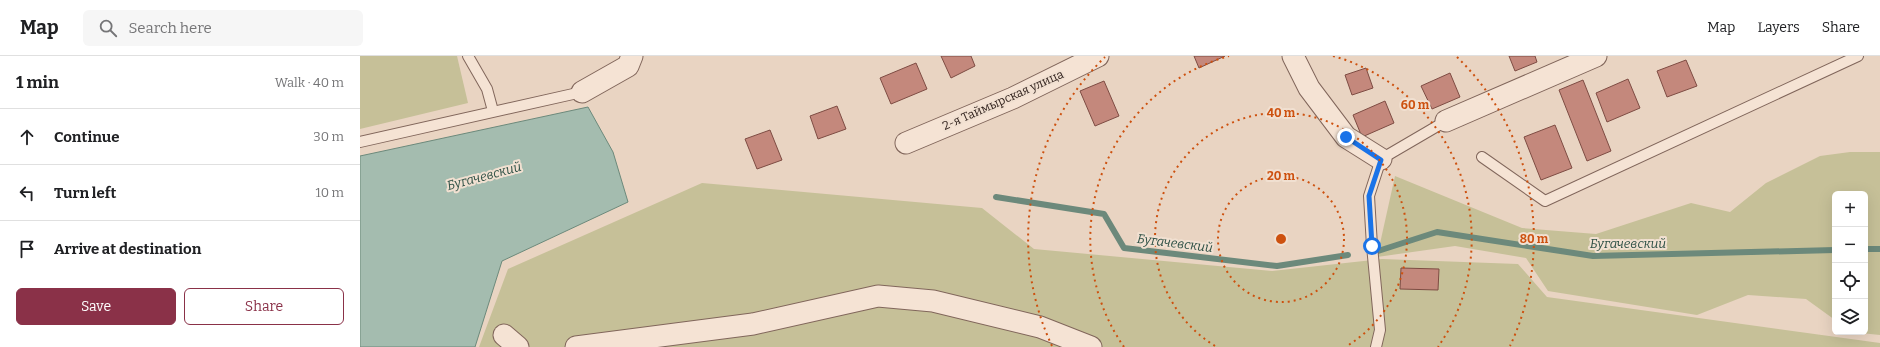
<!DOCTYPE html>
<meta charset="utf-8">
<style>
:root{--surface:#fff;--page:#f6f6f6;--text:#202124;--muted:#757577;--line:#e0e0e0;--accent:#8a3148}
body{margin:0;font-family:Bitter,serif;background:var(--page);color:var(--text)}
.controls{position:absolute;right:12px;bottom:12px;display:grid;overflow:hidden;border-radius:6px;box-shadow:0 4px 16px #0002}
.controls button{width:36px;height:36px;display:grid;place-items:center;padding:0;border:0;border-bottom:1px solid var(--line);background:var(--surface);color:var(--text);font:20px sans-serif}
.stop{position:absolute;width:12px;height:12px;margin:-9px;border:3px solid #1a73e8;border-radius:50%;background:#fff}
.stop.end{background:#1a73e8;border-color:#fff;box-shadow:0 1px 4px #0008}
.list{margin:0;padding:0;list-style:none}
h2{display:flex;justify-content:space-between;align-items:center;height:52px;margin:0;padding:0 16px;font-size:17px}
h2 small{font-size:13px;font-weight:400;color:var(--muted)}
.list li{display:grid;grid-template-columns:26px 1fr auto;gap:12px;align-items:center;box-sizing:border-box;height:56px;padding:0 16px;border-top:1px solid var(--line)}
.list b{display:block;font-size:15px;white-space:nowrap}
.list em{font-size:13px;font-style:normal;color:var(--muted)}
.actions{display:flex;gap:8px;padding:12px 16px}
.actions a{flex:1;padding:9px 0;border:1px solid var(--accent);border-radius:6px;text-align:center;font-size:14px;color:var(--accent)}
.actions .main{background:var(--accent);color:#fff}
.icon{flex:none;width:22px;height:22px;fill:none;stroke:currentColor;stroke-width:2;stroke-linecap:round;stroke-linejoin:round}
.map{position:relative;flex:none;width:1520px;height:291px;overflow:hidden}
header{display:flex;align-items:center;gap:24px;box-sizing:border-box;height:56px;padding:0 20px;background:var(--surface);border-bottom:1px solid var(--line)}
header strong{font-size:19px}
nav{display:flex;gap:22px;margin-inline-start:auto;font-size:14px}
.search{width:280px;height:36px;background:var(--page);display:flex;align-items:center;gap:10px;box-sizing:border-box;padding:0 14px;border-radius:6px;color:var(--muted);font-size:15px}
main{display:flex}
aside{flex:1;background:var(--surface)}
.map>svg:first-child{display:block}
</style>
<header>
<strong>Map</strong>
<div class="search"><svg class="icon" aria-label="search" viewBox="0 0 24 24"><circle cx="10" cy="10" r="6"/><path d="M15 15l6 6"/></svg>Search here</div>
<nav><a>Map</a><a>Layers</a><a>Share</a></nav>
</header>
<main>
<aside>
<h2>1 min<small>Walk · 40 m</small></h2>
<ul class="list">
<li><svg class="icon" aria-label="ahead" viewBox="0 0 24 24"><path d="M12 20V5M6 11l6-6 6 6"/></svg><div><b>Continue</b></div><em>30 m</em></li>
<li><svg class="icon" aria-label="left" viewBox="0 0 24 24"><path d="M17 20v-9H6M10 6l-5 5 5 5"/></svg><div><b>Turn left</b></div><em>10 m</em></li>
<li><svg class="icon" aria-label="arrive" viewBox="0 0 24 24"><path d="M6 21V4h12l-3 4 3 4H6"/></svg><div><b>Arrive at destination</b></div></li>
</ul>
<div class="actions"><a class="main">Save</a><a>Share</a></div>
</aside>
<div class="map">
<svg width="1520" height="291" viewBox="0 0 1520 291">
<rect width="100%" height="100%" fill="#e9d4c2"/>
<!-- green -->
<g fill="#c6c098">
<polygon points="0,0 97,0 108,47 0,73"/>
<polygon points="1490,96 1520,96 1520,279 1491,276 1505,276 1505,138 1475,138 1475,264 1446,243 1388,239 1337,259 1188,235 1166,202 1095,190 1017,201 1035,120 1162,172 1236,178 1331,147 1370,156 1406,127 1460,100"/>
<polygon points="342,127 622,152 674,193 912,215 1022,203 1158,208 1187,241 1520,287 1520,291 119,291 148,213"/>
</g>
<!-- water -->
<polygon fill="#a4bcaf" stroke="#6c897b" points="228,51 253,96 268,146 142,205 115,291 0,291 0,100"/>
<g fill="none" stroke-linecap="round" stroke-linejoin="round">
<!-- stream -->
<g stroke="#6c897b" stroke-width="6">
<polyline points="636,141 744,158 764,192 917,210 988,199"/>
<polyline points="1505,193 1520,193"/>
<polyline points="1018,195 1077,176 1233,200 1475,194"/>
</g>
</g>
<!-- building -->
<g fill="#c4887c" stroke="#7e4c43">
<polygon points="581,0 611,0 615,10 591,22"/>
<polygon points="834,0 865,0 839,12"/>
<polygon points="1149,0 1175,0 1177,6 1155,15"/>
<polygon points="1326,4 1337,30 1307,41 1297,15"/>
<polygon points="556,7 567,33 531,48 520,22"/>
<polygon points="1006,12 1013,32 992,39 985,19"/>
<polygon points="1090,17 1100,41 1072,53 1061,30"/>
<polygon points="1268,23 1280,52 1247,66 1236,37"/>
<polygon points="1223,24 1251,95 1227,105 1199,34"/>
<polygon points="744,25 759,60 735,70 720,35"/>
<polygon points="1025,45 1034,67 1002,81 993,59"/>
<polygon points="477,50 486,73 458,83 450,60"/>
<polygon points="1195,69 1212,112 1181,124 1164,81"/>
<polygon points="410,74 422,104 397,113 385,83"/>
<polygon points="1041,212 1079,213 1078,234 1040,233"/>
</g>
<g fill="none" stroke-linecap="round" stroke-linejoin="round">
<defs>
<g id="service">
<polyline points="108,0 127,33 133,55"/>
<polyline points="0,86 222,36"/>
<polyline points="1122,101 1185,145 1498,0"/>
<polyline points="1016,291 1020,274 1012,190 1009,140 1021,103 1086,65"/>
</g>
<g id="minor">
<polyline points="933,0 949,32 986,81 1021,103"/>
<polyline points="222,36 268,10 272,0"/>
<polyline points="1086,65 1236,0"/>
<polyline points="546,87 653,42 738,0"/>
<polyline points="144,279 158,291"/>
<polyline points="216,291 393,268 518,240 573,245 680,271 731,291"/>
</g>
</defs>
<!-- service casing -->
<use href="#service" stroke="#81665b" stroke-width="12"/>
<!-- minor casing -->
<use href="#minor" stroke="#81665b" stroke-width="23"/>
<!-- service -->
<use href="#service" stroke="#f5e3d4" stroke-width="10"/>
<!-- minor -->
<use href="#minor" stroke="#f5e3d4" stroke-width="21"/>
</g>
<g fill="none" stroke-linecap="round" stroke-linejoin="round">
<!-- route -->
<polyline stroke="#1a73e8" stroke-width="5" points="986,81 1021,104 1009,140 1012,190"/>
</g>
<!-- distance rings -->
<g fill="none" stroke="#cd510f" stroke-width="2" stroke-dasharray="2 4">
<circle cx="921" cy="183" r="63"/>
<path d="M855 290A126 126 0 1 1 987 290"/>
<path d="M764 291A190 190 0 0 1 869 0M973 0A190 190 0 0 1 1078 291"/>
<path d="M692 290A253 253 0 0 1 745 1M1097 1A253 253 0 0 1 1150 290"/>
</g>
<g text-anchor="middle" dominant-baseline="central" stroke-width="4" stroke-linejoin="round" paint-order="stroke">
<!-- street labels -->
<g font-size="12" fill="#32231e" stroke="#f1e0d1">
<text transform="translate(643 44) rotate(-24)">2-я Таймырская улица</text>
</g>
<!-- water labels -->
<g font-size="13" font-style="italic" fill="#2f5146" stroke="#f1e0d1">
<text transform="translate(124 120) rotate(-15)">Бугачевский</text>
<text transform="translate(815 187) rotate(7)">Бугачевский</text>
<text x="1268" y="187">Бугачевский</text>
</g>
</g>
<circle cx="921" cy="183" r="6" fill="#cd510f" stroke="#f1e0d1" stroke-width="2"/>
<g font-size="12" text-anchor="middle" font-weight="bold" fill="#cd510f" stroke="#f1e0d1" stroke-width="4" stroke-linejoin="round" paint-order="stroke">
<text x="1055" y="53">60 m</text>
<text x="921" y="61">40 m</text>
<text x="921" y="124">20 m</text>
<text x="1174" y="187">80 m</text>
</g>
</svg>
<div class="controls">
<button>+</button>
<button>−</button>
<button><svg class="icon" aria-label="locate" viewBox="0 0 24 24"><circle cx="12" cy="12" r="6"/><path d="M12 2v4M12 18v4M2 12h4M18 12h4"/></svg></button>
<button><svg class="icon" aria-label="layers" viewBox="0 0 24 24"><path d="M12 4l9 5-9 5-9-5zM3 14l9 5 9-5"/></svg></button>
</div>
<div class="stop" style="left:1012px;top:190px"></div>
<div class="stop end" style="left:986px;top:81px"></div>
</div>
</main>
